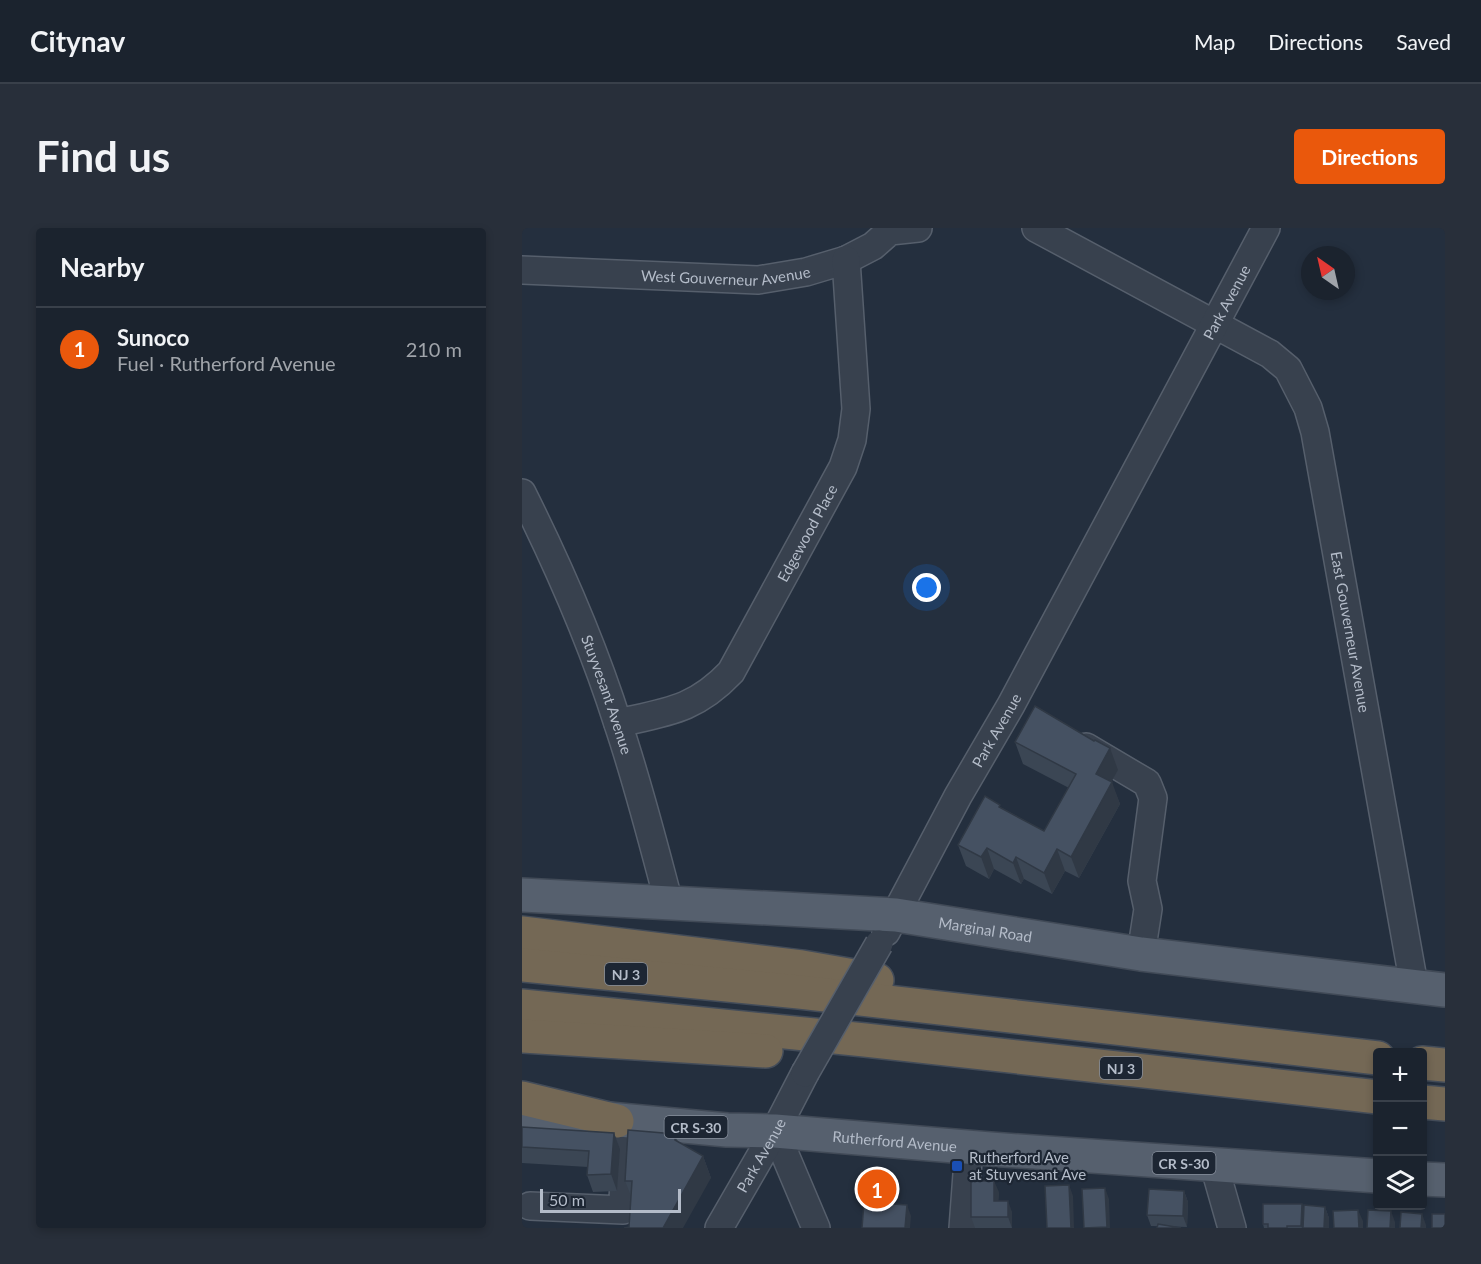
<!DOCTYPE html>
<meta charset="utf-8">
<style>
:root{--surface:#1b232e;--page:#282f3a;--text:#f1f3f6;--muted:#a0a4aa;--line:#39404a;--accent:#ea580c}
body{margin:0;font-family:Lato,sans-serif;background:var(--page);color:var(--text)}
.controls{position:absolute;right:18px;bottom:18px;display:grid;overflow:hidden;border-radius:6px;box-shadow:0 3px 9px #0003}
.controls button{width:54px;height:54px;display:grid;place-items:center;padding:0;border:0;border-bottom:2px solid var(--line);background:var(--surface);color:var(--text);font:30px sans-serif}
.compass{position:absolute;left:779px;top:18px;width:54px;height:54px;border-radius:50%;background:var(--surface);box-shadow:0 3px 9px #0003;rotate:326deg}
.scale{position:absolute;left:18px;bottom:15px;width:141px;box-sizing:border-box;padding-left:6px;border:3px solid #b4bcc9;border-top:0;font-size:16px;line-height:21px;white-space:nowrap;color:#b4bcc9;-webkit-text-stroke:4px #1d2633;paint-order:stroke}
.you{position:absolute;left:405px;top:360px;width:21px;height:21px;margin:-15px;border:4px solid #fff;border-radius:50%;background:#1a73e8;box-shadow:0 0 0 9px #1a73e833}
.badge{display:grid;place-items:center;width:39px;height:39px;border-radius:50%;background:var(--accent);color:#fff;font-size:20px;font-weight:700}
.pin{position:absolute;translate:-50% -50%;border:3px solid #fff;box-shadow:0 2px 6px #0006}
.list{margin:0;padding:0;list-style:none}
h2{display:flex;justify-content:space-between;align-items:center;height:78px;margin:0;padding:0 24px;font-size:26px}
h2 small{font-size:20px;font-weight:400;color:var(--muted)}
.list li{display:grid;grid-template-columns:39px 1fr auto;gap:18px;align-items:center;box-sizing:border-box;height:84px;padding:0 24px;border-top:2px solid var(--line)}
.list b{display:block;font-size:22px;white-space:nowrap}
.list p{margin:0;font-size:20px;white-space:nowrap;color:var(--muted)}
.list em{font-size:20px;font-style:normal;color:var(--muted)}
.icon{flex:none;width:33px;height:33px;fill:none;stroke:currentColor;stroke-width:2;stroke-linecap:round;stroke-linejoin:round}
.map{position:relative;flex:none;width:923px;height:1000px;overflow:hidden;border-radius:6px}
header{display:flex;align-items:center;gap:36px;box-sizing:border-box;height:84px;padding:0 30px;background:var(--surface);border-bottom:2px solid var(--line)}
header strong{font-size:28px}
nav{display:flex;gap:33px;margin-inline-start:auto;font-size:21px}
.intro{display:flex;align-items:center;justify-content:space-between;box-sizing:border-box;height:144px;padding:0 36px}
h1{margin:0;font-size:42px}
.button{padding:15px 27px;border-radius:6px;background:var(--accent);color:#fff;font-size:21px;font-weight:700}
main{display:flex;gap:36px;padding:0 36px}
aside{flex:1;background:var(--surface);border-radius:6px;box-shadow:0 3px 9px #0003}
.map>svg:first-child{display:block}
</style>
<header>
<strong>Citynav</strong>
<nav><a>Map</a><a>Directions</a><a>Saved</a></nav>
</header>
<div class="intro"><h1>Find us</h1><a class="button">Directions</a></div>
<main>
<aside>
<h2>Nearby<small></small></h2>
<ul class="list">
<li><span class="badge">1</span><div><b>Sunoco</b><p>Fuel · Rutherford Avenue</p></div><em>210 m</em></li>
</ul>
</aside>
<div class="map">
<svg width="923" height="1000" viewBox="0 0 923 1000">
<rect width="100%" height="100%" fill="#242f3e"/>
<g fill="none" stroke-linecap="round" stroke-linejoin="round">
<defs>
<g id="minor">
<path id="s1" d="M514,0L748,126L766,141L786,180L793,204L892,757"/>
<path id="s2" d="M0,42L236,52L284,44L324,32L351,18L368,3L396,0"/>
<path id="s3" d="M0,265C37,339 71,417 96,496C116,555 131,615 147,675"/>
<path id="s4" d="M96,495C145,484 173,482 209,444L321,239L330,212L334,181L324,32"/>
<polyline points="564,519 625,555 631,570 620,653 626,681 619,726"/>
<path id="s5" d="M364,704L436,568L489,477L744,0"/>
<polyline points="253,903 294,1000"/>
<polyline points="692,937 710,1000"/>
<polyline points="8,978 101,982 103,893"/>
<path id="s6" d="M197,1000L253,903L283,845"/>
<polyline points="441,1000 447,919"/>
</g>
<g id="major">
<path id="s7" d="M0,667L374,687L619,726L923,762"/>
<path id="s8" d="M0,895L33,886L205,902L253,903L468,921L856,948"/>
<polyline points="900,951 923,952"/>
</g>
<g id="highway">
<polyline points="0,705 280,739 355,752"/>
<polyline points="0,737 277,764 856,830"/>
<polyline points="0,778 343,812 856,869"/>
<polyline points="0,808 244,823"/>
<polyline points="900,835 923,837"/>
<polyline points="0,870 95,893"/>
<polyline points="900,874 923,876"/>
</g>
</defs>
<!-- minor casing -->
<use href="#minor" stroke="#565f6c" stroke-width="30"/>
<!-- major casing -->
<use href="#major" stroke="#414a57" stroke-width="36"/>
<!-- highway casing -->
<use href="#highway" stroke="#434c59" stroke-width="36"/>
<!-- minor -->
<use href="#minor" stroke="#38414e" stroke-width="27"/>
<!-- major -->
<use href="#major" stroke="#56606e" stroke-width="33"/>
<!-- highway -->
<use href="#highway" stroke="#746855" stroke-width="33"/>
<defs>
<polyline id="minor-bridge" points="283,845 357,716"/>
</defs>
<!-- minor-bridge casing -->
<use href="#minor-bridge" stroke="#565f6c" stroke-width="30" stroke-linecap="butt"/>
<!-- minor-bridge -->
<use href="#minor-bridge" stroke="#38414e" stroke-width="27"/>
</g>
<!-- wall -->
<g fill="#3b4654">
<polygon points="493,514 596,542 589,554 598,576 557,650 543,643 530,666 502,651 499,656 472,641 467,651 444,638 436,617 480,580 522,603 547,560 501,536"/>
<polygon points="0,899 92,905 98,921 95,963 71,964 65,947 66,939 0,935"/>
<polygon points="153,906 156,914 181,928 189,950 107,999 109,968 103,953"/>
<polygon points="370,951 368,972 340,970 338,964"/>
<polygon points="662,963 666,974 665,999 629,998 625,987"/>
<polygon points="477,964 476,973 490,984 490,1000 453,1000 449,989"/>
<polygon points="780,976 782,982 803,979 807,990 807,1000 742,1000 741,996"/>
</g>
<!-- shaded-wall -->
<g fill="#303945">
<polygon points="588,520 596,542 582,567 574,546"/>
<polygon points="590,554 598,576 557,650 549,629"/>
<polygon points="465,620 472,641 467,651 459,629"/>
<polygon points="535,621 543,643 530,666 522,645"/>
<polygon points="494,629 502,651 499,656 491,635"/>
<polygon points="92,905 98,921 95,963 89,946"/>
<polygon points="181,928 189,950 161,1000 141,1000"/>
<polygon points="368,945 370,951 368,972 366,966"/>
<polygon points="472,953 477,964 476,984 472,973"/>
<polygon points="547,957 551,968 552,1000 549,1000"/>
<polygon points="583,960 587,971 588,1000 585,1000 585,999"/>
<polygon points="662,963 666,974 665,999 661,988"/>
<polygon points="486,973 490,984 490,1000 486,989"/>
<polygon points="780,976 784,987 784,1000 780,1000 779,998"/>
<polygon points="385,977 389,988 388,1000 383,1000"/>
<polygon points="803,979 807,990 807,1000 802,1000"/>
<polygon points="836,982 841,993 841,1000 837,1000"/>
<polygon points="869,983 873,994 873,1000 868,1000"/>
<polygon points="900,986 904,997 904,1000 899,1000"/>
</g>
<!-- building -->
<g fill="#455162" stroke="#303945" stroke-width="1.5">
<polygon points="513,478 572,513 573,512 588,520 574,546 590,554 549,629 535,621 522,645 494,629 491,635 465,620 459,629 436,617 463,568 478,577 477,579 522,603 554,546 493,514"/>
<polygon points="0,899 92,905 89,946 65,947 67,923 0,919"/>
<polygon points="106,902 153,906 153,912 181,928 141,1000 102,1000 107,999 110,953 103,953"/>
<polygon points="339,943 368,945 366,966 338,964"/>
<polygon points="449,953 472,953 472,973 486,973 486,989 449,989"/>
<polygon points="547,957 549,1000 525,1000 523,958"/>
<polygon points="583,960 585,999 562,1000 560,961"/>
<polygon points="627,961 662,963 661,988 625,987"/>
<polygon points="342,974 385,977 383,1000 340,1000"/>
<polygon points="741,976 780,976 779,998 765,998 765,1000 746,1000 746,996 741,996"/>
<polygon points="782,977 803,979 802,1000 781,1000"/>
<polygon points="836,982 837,1000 812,1000 811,983"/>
<polygon points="846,982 869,983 868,1000 845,1000"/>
<polygon points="879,984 900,986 899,1000 878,1000"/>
<rect x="910" y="986" width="13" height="14"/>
<polygon points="636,996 659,1000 635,1000"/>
</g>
<!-- markers -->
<rect fill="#1a4fb4" stroke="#1d2633" stroke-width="2" x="429" y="932" width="12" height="12" rx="3"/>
<g text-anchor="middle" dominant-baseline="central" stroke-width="4.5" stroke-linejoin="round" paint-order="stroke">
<!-- shield labels -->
<g fill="#1d2633" stroke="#878f9c" stroke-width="1.5">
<rect x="83" y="735" width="42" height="22" rx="4.5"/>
<rect x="578" y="829" width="42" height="22" rx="4.5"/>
<rect x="142.5" y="888" width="63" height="22" rx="4.5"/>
<rect x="630.5" y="924" width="63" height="22" rx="4.5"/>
</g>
<g font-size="14" font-weight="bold" fill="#b4bcc9">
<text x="104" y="746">NJ 3</text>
<text x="599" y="840">NJ 3</text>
<text x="174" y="899">CR S-30</text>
<text x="662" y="935">CR S-30</text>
</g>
<!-- street labels -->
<g font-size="15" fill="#b4bcc9" stroke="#1d2633">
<text stroke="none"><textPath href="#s2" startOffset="204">West Gouverneur Avenue</textPath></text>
<text stroke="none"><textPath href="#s5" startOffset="716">Park Avenue</textPath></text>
<text stroke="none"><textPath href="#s4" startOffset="285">Edgewood Place</textPath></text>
<text stroke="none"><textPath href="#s1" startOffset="561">East Gouverneur Avenue</textPath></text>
<text stroke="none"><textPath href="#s3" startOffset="219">Stuyvesant Avenue</textPath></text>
<text stroke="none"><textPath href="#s5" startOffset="230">Park Avenue</textPath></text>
<text stroke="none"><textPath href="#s7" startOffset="465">Marginal Road</textPath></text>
<text stroke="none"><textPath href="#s8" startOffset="375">Rutherford Avenue</textPath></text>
<text stroke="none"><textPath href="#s6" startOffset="84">Park Avenue</textPath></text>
</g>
<!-- poi labels -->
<g font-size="15" fill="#b4bcc9" stroke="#1d2633" text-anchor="start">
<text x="447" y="929">Rutherford Ave<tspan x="447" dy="17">at Stuyvesant Ave</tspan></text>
</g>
</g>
</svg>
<div class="controls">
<button>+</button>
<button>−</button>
<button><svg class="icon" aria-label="layers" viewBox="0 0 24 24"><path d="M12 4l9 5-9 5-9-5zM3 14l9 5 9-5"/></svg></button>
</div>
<svg class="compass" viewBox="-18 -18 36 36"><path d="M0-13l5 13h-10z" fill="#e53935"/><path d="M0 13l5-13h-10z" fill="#a0a4aa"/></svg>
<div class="scale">50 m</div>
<div class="you"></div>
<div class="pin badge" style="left:355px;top:961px">1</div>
</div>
</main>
